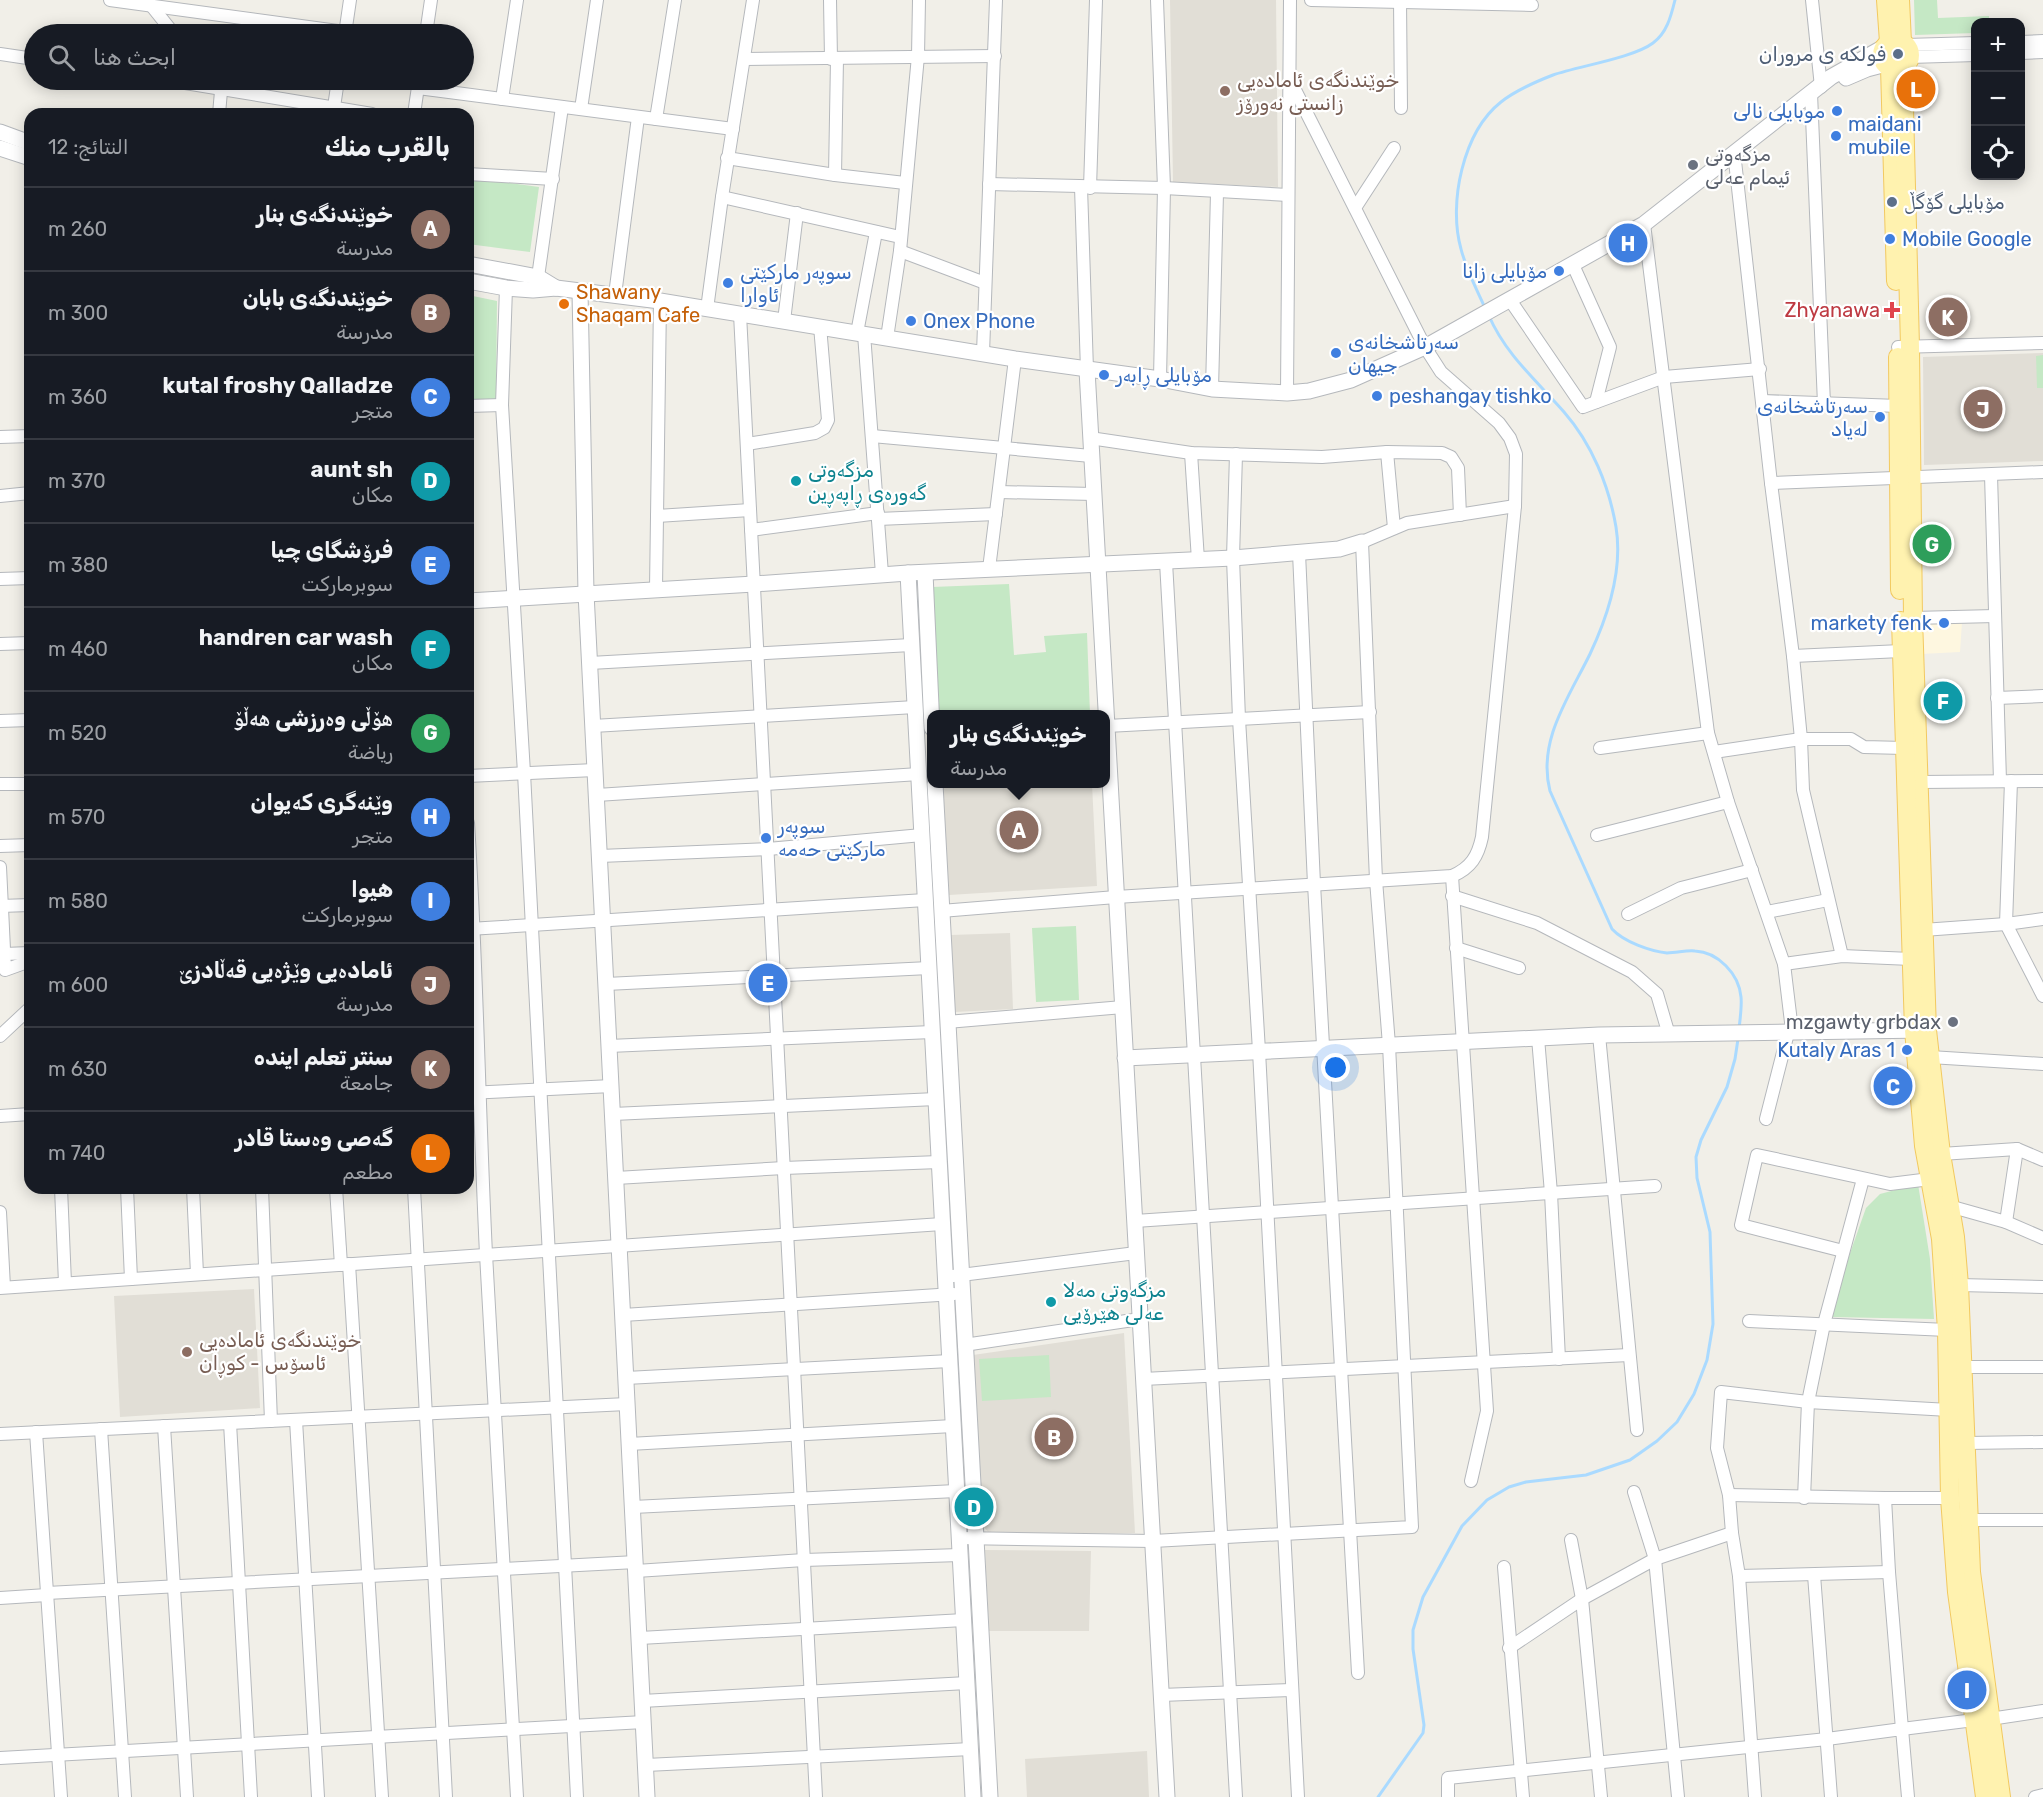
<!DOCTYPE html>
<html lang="ar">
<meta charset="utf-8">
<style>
:root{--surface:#171b24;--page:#20242c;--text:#f1f3f6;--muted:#9ea1a6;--line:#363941;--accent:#ea580c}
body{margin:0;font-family:Rubik,"Noto Naskh Arabic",sans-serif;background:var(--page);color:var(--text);direction:rtl}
.controls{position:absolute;right:18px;top:18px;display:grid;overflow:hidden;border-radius:12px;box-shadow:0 3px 15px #0003}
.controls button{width:54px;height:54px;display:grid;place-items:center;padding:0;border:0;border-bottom:2px solid var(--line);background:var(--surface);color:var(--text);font:30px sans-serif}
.you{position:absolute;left:1336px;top:1068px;width:21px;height:21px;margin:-15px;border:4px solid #fff;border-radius:50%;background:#1a73e8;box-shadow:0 0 0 9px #1a73e833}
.badge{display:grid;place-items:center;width:39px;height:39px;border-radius:50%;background:var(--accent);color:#fff;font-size:20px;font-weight:700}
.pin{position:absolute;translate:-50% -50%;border:3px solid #fff;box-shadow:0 2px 6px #0006}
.popup{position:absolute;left:927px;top:710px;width:183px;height:78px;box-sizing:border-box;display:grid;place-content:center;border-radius:12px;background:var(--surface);filter:drop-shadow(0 2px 4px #0005);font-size:20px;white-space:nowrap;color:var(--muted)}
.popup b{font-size:22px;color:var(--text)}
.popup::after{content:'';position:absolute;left:50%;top:100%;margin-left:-12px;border:12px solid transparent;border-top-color:var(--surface)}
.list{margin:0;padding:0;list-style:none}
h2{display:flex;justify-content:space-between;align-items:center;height:78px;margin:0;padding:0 24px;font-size:26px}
h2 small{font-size:20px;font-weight:400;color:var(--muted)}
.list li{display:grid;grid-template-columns:39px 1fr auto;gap:18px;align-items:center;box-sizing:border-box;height:84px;padding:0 24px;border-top:2px solid var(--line)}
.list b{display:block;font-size:22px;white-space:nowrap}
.list p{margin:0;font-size:20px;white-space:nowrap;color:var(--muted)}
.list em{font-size:20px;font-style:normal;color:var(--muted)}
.icon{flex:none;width:33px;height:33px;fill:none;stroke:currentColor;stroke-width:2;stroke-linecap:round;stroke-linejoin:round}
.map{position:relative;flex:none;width:2043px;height:1797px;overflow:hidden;direction:ltr}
.search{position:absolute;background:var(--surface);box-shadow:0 3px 15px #0003;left:24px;top:24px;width:450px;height:66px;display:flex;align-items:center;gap:15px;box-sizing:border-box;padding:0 21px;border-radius:33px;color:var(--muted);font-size:22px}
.panel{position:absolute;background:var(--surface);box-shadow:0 3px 15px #0003;left:24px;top:108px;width:450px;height:1086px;border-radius:18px;direction:rtl}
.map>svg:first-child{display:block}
</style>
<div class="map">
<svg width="2043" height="1797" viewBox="0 0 2043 1797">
<rect width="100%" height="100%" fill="#f1efe8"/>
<!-- commercial -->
<polygon fill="#fef7e0" points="1919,622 1962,622 1960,652 1921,654"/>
<!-- education -->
<g fill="#e1ded6">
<polygon points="1170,0 1276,0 1278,187 1173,182"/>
<polygon points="2043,353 2043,461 1924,465 1923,357"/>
<polygon points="942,784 1092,784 1097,886 949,895"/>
<polygon points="1010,933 1013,1009 955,1012 951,935"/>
<polygon points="254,1289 260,1408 120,1417 114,1296"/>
<polygon points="1124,1333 1135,1533 998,1533 988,1532 984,1527 983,1519 973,1355"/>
<polygon points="985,1550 1091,1551 1089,1631 989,1631"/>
<polygon points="1147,1751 1149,1797 1027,1797 1025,1759"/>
</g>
<!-- green -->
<g fill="#c5e8c5">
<polygon points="1914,0 1937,0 1938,18 1989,16 1989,22 1976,22 1975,33 1915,35"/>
<polygon points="468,177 539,187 530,252 468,244"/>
<polygon points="468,295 497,301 496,399 468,399"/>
<polygon points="2043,355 2043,388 2037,388 2036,356"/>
<polygon points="1009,584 1014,655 1046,652 1044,636 1087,633 1090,714 939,714 932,587"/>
<polygon points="1076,926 1079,1000 1036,1002 1032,928"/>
<polygon points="1918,1184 1930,1259 1934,1319 1832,1317 1837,1290 1866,1208 1880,1194"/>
<polygon points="1049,1355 1051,1397 982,1401 979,1359"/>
</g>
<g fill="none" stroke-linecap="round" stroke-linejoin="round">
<!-- stream -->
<g stroke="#aadaff" stroke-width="3">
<path d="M1485,308C1476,288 1466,269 1461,249C1448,203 1463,132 1501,102C1516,90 1535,82 1553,75C1579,66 1633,58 1653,43C1667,33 1671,16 1675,0"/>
<path d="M1489,316C1506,355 1537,381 1564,412C1592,444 1609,486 1616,527C1623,570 1608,616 1590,654C1569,697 1537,741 1550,791L1612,929C1624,942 1650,951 1667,953C1677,953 1686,950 1695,951C1718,952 1739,974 1741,997C1742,1007 1740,1019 1739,1029"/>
<polyline points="1378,1797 1423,1733 1424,1725 1413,1649 1413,1630 1423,1597 1462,1526 1487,1500 1509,1487 1526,1482 1586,1475 1630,1460 1657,1441 1677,1422 1694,1394 1707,1360 1713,1324 1710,1232 1697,1178 1696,1157 1701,1140 1727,1087 1735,1059 1738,1039"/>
</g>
<defs>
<g id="minor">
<polyline points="110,0 345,32"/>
<polyline points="830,0 831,59"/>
<polyline points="1157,0 1164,188 1160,379"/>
<polyline points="1311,0 1532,5"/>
<polyline points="1400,0 1401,108"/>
<polyline points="1812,0 1821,87"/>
<polyline points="150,4 174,34"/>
<polyline points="345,34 350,0"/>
<polyline points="426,34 431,0"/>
<polyline points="2020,42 2043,41"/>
<polyline points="1906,45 1976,43"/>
<polyline points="2020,53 2043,52"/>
<polyline points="0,54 34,59"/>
<polyline points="1910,57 1976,55"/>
<polyline points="745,59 995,56"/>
<polyline points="167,80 372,114"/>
<polyline points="418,88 733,129"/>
<polyline points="1811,93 1824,404"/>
<polyline points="502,99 517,0"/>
<polyline points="334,107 338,80"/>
<polyline points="581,109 597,0"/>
<polyline points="219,114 222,80"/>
<polyline points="414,114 419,80"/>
<polyline points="656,119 675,0"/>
<polyline points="1734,152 1771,483 1793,656 1801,739 1803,790 1842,956"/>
<polyline points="727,158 835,175 905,183"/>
<polyline points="468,174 553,179"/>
<polyline points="835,175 837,59"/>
<polyline points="989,184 1164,188 1288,195"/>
<polyline points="1081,187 1087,370"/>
<polyline points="1090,188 1096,0"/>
<polyline points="722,197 900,237"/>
<polyline points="1355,208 1394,148"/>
<polyline points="1644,224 1708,733 1728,802 1784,964 1791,1022 1794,1033"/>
<polyline points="900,251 985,283"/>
<polyline points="1573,265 1610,347 1596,402"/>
<polyline points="538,277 562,107"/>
<polyline points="506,288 502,405 524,773 577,1797"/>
<polyline points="615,295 638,117"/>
<polyline points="1510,300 1583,407 1664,377 1760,369"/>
<polyline points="707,309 722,197 753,0"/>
<polyline points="740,314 816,1797"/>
<polyline points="784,321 797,213"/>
<polyline points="857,333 876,232"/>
<polyline points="864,334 882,574"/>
<polyline points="887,338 900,251 918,56 919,0"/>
<polyline points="1898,347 2043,343"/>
<polyline points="983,353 996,0"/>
<polyline points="1212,389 1217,193"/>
<polyline points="1287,393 1290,0"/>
<polyline points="1763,401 1898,406"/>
<polyline points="468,406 502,405"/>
<polyline points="872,436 1091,456"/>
<polyline points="0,437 30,436"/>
<polyline points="1090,438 1191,453 1322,457 1387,452 1442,453 1451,457 1458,468 1460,515"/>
<polyline points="747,444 815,433 824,428 828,420 820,326"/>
<polyline points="1387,452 1394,528"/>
<polyline points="1191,453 1198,560"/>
<polyline points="1236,454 1233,558 1239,719 1259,1051 1298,1797"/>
<polyline points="1991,475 2000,781"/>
<polyline points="1771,483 2043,472"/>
<polyline points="999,492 1094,494"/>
<polyline points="0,496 30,493"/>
<polyline points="657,516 750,510"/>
<polyline points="878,519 996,514"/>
<polyline points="751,530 878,513"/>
<polyline points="1299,553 1314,884 1358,1673"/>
<polyline points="1166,562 1236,1797"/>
<polyline points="989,569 1015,359"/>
<polyline points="0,579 30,578"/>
<polyline points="656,589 660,301"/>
<polyline points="1913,618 1995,616"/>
<polyline points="0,644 30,643"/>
<polyline points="1793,656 1901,651"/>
<polyline points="590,663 911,645"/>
<polyline points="1997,698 2043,696"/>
<polyline points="0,721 30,720"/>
<polyline points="593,726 915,707"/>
<polyline points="1107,726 1370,712"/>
<polyline points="1600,748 1708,733"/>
<polyline points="1714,752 1801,739 1851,739 1864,747 1904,748"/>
<polyline points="468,776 595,770"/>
<polyline points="2011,781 2006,924 2043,996"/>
<polyline points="1920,782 2043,781"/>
<polyline points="0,784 30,784"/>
<polyline points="597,795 919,774"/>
<path d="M468,823C477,966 479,1110 486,1254C495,1435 507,1616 517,1797"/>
<polyline points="1597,835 1728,802"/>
<polyline points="0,846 30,845"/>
<polyline points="600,856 768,849 922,835"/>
<polyline points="0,867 5,970 30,961"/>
<polyline points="1452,876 1487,1411 1471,1481"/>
<polyline points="1452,896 1537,923 1632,972 1657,994 1669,1035"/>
<polyline points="0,906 30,905"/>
<path d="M941,911L1116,897L1452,876C1471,868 1478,856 1482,837L1515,506L1516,454L1510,438L1499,423L1441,372L1425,347L1291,82"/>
<polyline points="1767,912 1828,900"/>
<polyline points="1628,914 1681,888 1752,870"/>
<polyline points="469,929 925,900"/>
<polyline points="1923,930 2006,924 2043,919"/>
<polyline points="1456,948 1519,968"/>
<polyline points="4,954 30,953"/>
<polyline points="1784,964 1842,956 1911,959"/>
<polyline points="606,984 929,968"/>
<polyline points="947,1022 1123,1007"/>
<polyline points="1599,1035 1637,1430"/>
<polyline points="0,1036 30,1008"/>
<polyline points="1538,1038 1551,1193 1559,1359"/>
<polyline points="609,1046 932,1032"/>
<polyline points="1930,1057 2043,1064"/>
<polyline points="468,1093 612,1086"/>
<polyline points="613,1114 936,1099"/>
<polyline points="0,1116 30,1114"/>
<polyline points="1766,1119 1788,1033"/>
<polyline points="1941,1154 2017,1149 2043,1160"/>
<polyline points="616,1178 784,1168 939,1162"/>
<polyline points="61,1188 65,1283"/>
<polyline points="127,1188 131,1279"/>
<polyline points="193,1188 197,1274"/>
<polyline points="262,1188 271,1421"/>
<polyline points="336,1188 341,1265"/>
<polyline points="414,1188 446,1797"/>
<polyline points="1949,1206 2006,1222 2043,1238"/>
<polyline points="0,1212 4,1287"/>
<polyline points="1135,1221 1655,1186"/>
<polyline points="2006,1222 2017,1149"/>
<polyline points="1843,1251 1741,1225 1757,1155 1890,1184 1930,1179"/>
<polyline points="349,1264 382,1797"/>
<polyline points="953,1276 1136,1253"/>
<polyline points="1959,1285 2043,1287"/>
<polyline points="0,1288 942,1224"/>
<polyline points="623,1315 954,1294"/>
<polyline points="1749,1321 1947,1330"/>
<polyline points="964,1345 1140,1319"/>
<polyline points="1964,1367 2043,1367"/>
<polyline points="626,1378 950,1361"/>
<polyline points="1143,1379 1629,1355"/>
<polyline points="296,1420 318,1797"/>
<polyline points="230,1423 251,1797"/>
<polyline points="164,1426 187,1797"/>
<polyline points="101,1429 125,1797"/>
<polyline points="36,1432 61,1797"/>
<polyline points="0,1434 627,1404"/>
<polyline points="1966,1443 2043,1442"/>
<polyline points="629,1444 953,1426"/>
<polyline points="1634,1492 1655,1559 1678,1797"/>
<polyline points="1729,1495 1885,1498"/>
<polyline points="1804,1498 1808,1402 1824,1324 1863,1179"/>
<polyline points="1950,1498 1885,1498 1889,1572 1902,1729 1974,1720"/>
<polyline points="633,1507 956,1491"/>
<polyline points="1968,1520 2043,1520"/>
<polyline points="959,1538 1153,1541 1412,1527 1389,1045 1376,880 1362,542 1407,523 1515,506"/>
<polyline points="1571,1540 1582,1599 1601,1797"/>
<polyline points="1504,1567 1523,1797"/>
<polyline points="636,1571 804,1560 960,1555"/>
<polyline points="1814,1575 1831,1797"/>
<polyline points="1739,1576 1889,1572"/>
<polyline points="47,1593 636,1562"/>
<polyline points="0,1598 47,1595"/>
<polyline points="640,1638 964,1620"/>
<polyline points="1509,1648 1582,1599 1655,1559 1732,1533"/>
<polyline points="1161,1695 1291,1690"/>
<polyline points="642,1701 967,1683"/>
<polyline points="1990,1719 2043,1711"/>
<polyline points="0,1758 644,1722"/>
<polyline points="646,1765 971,1749"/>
<polyline points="1448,1797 1448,1778 1827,1739 1902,1729 1908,1797"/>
<polyline points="1755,1797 1739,1576 1732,1533 1729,1495 1717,1448 1721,1392 1808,1402 1949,1410"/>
<polyline points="2035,1797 2043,1795"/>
</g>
<g id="tertiary">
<polyline points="1846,78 1867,69 1886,64"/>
<polyline points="0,132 30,143"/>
<polyline points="0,148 30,158"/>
<polyline points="468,264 538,277 556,288"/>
<polyline points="468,281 506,288 533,290 556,288 660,301 1015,359 1160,379 1212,389 1287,393 1309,391 1351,380 1425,347 1644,224 1831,77 1884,47"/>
<polyline points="580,291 586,593 647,1797"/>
<polyline points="1087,370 1167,1797"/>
<polyline points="908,573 973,1797"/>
<polyline points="925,573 932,728"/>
<polyline points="468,601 754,584 908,573 1233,558 1339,549 1362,542"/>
<polyline points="935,784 990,1797"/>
<polyline points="1125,1058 1599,1035 1924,1030"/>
</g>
<g id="primary">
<polyline points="1886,0 1889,42"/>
<polyline points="1900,0 1902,42"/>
<circle cx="1896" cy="55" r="14"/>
<polyline points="1890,67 1896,281"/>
<polyline points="1903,67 1910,347 1913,618 1927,1030 1941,1154 1955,1237 1959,1285 1971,1572 2001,1797"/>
<polyline points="1898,357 1900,590"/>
<polyline points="1901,621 1914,1030 1924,1146 1941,1239 1947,1330 1950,1498 1957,1592 1985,1797"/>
</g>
</defs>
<!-- minor casing -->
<use href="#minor" stroke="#b5b8bc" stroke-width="14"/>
<!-- tertiary casing -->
<use href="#tertiary" stroke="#b5b8bc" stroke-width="17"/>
<!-- primary casing -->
<use href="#primary" stroke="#f2c960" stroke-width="20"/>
<!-- minor -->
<use href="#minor" stroke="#fff" stroke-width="12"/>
<!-- tertiary -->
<use href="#tertiary" stroke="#fff" stroke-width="15"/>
<!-- primary -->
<use href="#primary" stroke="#fff2af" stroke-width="18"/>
</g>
<!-- markers -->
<g fill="#5c6f8a" stroke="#fff" stroke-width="2">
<circle cx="1898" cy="54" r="6"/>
<circle cx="1892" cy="202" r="6"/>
</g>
<g fill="#8d6e63" stroke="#fff" stroke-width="2">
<circle cx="1225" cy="91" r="6"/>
<circle cx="187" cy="1352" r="6"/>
</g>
<g fill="#3f7fe0" stroke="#fff" stroke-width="2">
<circle cx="1837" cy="111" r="6"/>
<circle cx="1836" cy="136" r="6"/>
<circle cx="1890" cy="239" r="6"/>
<circle cx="1559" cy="271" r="6"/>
<circle cx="728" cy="283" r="6"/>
<circle cx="911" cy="321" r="6"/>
<circle cx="1336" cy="353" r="6"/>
<circle cx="1104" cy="375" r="6"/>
<circle cx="1377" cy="396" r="6"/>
<circle cx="1880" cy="417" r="6"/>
<circle cx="1944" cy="623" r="6"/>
<circle cx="766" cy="838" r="6"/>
<circle cx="1907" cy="1050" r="6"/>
</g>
<g fill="#6b7280" stroke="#fff" stroke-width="2">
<circle cx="1693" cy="165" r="6"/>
<circle cx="1953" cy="1022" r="6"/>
</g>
<circle fill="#e8710a" stroke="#fff" stroke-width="2" cx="564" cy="304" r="6"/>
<path fill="#e0444e" stroke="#fff" stroke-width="2" d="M1889 301h6v6h6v6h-6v6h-6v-6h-6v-6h6z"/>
<g fill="#0f9aa8" stroke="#fff" stroke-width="2">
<circle cx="796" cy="481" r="6"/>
<circle cx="1051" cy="1302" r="6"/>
</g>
<g text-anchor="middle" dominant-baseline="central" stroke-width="4.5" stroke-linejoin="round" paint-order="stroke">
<!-- service labels -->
<g font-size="20" fill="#4e5e75" stroke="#fff" text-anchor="end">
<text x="1886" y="54">فولکه ی مروران</text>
<text x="1904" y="202" text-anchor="start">مۆبایلی گۆگڵ</text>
</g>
<!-- education labels -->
<g font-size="20" fill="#785e54" stroke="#fff" text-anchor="start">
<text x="1237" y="80">خوێندنگەی ئامادەیی<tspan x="1237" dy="23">زانستی نەورۆز</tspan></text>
<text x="199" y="1340">خوێندنگەی ئامادەیی<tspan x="199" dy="23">ئاسۆس - کوڕان</tspan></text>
</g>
<!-- shop labels -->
<g font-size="20" fill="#366cbe" stroke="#fff" text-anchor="start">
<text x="1825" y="111" text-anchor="end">موبايلى نالى</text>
<text x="1848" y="124">maidani<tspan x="1848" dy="23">mubile</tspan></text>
<text x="1902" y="239">Mobile Google</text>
<text x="1547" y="271" text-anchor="end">مۆبایلی زانا</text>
<text x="740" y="272">سوپەر مارکێتی<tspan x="740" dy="23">ئاوارا</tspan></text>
<text x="923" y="321">Onex Phone</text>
<text x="1348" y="342">سەرتاشخانەی<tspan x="1348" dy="23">جیهان</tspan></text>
<text x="1116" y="375">مۆبایلی ڕابەر</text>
<text x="1389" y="396">peshangay tishko</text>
<text x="1868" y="406" text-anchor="end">سەرتاشخانەی<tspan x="1868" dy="23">لەیاد</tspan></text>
<text x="1932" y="623" text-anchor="end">markety fenk</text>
<text x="778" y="826">سوپەر<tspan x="778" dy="23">مارکێتی حەمە</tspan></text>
<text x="1895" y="1050" text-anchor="end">Kutaly Aras 1</text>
</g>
<!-- worship labels -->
<g font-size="20" fill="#5b616d" stroke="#fff" text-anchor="start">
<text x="1705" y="154">مزگەوتی<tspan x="1705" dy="23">ئیمام عەلی</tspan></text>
<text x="1941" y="1022" text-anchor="end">mzgawty grbdax</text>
</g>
<!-- food labels -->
<g font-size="20" fill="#c56008" stroke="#fff" text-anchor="start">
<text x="576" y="292">Shawany<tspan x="576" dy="23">Shaqam Cafe</tspan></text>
</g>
<!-- health labels -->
<g font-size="20" fill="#be3a42" stroke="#fff" text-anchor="end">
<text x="1880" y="310">Zhyanawa</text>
</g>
<!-- culture labels -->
<g font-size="20" fill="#0d838f" stroke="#fff" text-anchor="start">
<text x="808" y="470">مزگەوتی<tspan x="808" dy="23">گەورەی ڕاپەڕین</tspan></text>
<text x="1063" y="1290">مزگەوتی مەلا<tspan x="1063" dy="23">عەلی هێرۆیی</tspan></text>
</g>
</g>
</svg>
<div class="controls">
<button>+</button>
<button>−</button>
<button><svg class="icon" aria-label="locate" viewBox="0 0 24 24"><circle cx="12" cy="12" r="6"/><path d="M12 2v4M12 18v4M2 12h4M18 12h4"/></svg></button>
</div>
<div class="you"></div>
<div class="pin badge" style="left:1019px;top:830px;background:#8d6e63">A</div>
<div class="popup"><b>خوێندنگەی بنار</b>مدرسة</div>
<div class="pin badge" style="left:1054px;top:1437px;background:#8d6e63">B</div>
<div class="pin badge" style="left:1893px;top:1086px;background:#3f7fe0">C</div>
<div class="pin badge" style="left:974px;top:1507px;background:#0f9aa8">D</div>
<div class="pin badge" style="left:768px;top:983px;background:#3f7fe0">E</div>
<div class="pin badge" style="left:1943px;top:701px;background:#0f9aa8">F</div>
<div class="pin badge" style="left:1932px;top:544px;background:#2e9e5b">G</div>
<div class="pin badge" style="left:1628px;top:243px;background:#3f7fe0">H</div>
<div class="pin badge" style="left:1967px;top:1690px;background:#3f7fe0">I</div>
<div class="pin badge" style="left:1983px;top:409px;background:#8d6e63">J</div>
<div class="pin badge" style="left:1948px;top:317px;background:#8d6e63">K</div>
<div class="pin badge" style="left:1916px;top:89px;background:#e8710a">L</div>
<div class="search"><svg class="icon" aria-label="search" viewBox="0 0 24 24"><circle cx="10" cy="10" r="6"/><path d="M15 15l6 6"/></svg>ابحث هنا</div>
<section class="panel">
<h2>بالقرب منك<small>النتائج: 12</small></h2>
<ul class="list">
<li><span class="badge" style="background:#8d6e63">A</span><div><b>خوێندنگەی بنار</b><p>مدرسة</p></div><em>260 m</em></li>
<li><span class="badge" style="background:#8d6e63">B</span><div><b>خوێندنگەی بابان</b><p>مدرسة</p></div><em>300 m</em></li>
<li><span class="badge" style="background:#3f7fe0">C</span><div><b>kutal froshy Qalladze</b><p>متجر</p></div><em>360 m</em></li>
<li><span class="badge" style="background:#0f9aa8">D</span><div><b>aunt sh</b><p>مكان</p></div><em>370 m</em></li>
<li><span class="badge" style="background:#3f7fe0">E</span><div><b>فرۆشگای چیا</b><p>سوبرماركت</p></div><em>380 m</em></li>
<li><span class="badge" style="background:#0f9aa8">F</span><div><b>handren car wash</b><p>مكان</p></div><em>460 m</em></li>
<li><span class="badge" style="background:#2e9e5b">G</span><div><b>ھۆڵی وەرزشی ھەڵۆ</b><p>رياضة</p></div><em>520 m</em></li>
<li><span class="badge" style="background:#3f7fe0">H</span><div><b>وێنەگری کەیوان</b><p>متجر</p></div><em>570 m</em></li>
<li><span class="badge" style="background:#3f7fe0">I</span><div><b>هیوا</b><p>سوبرماركت</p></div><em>580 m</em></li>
<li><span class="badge" style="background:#8d6e63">J</span><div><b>ئامادەیی وێژەیی قەڵادزێ</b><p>مدرسة</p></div><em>600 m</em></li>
<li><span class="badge" style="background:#8d6e63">K</span><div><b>سنتر تعلم اينده</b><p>جامعة</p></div><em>630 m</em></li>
<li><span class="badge" style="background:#e8710a">L</span><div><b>گەصی وەستا قادر</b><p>مطعم</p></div><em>740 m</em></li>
</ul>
</section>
</div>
